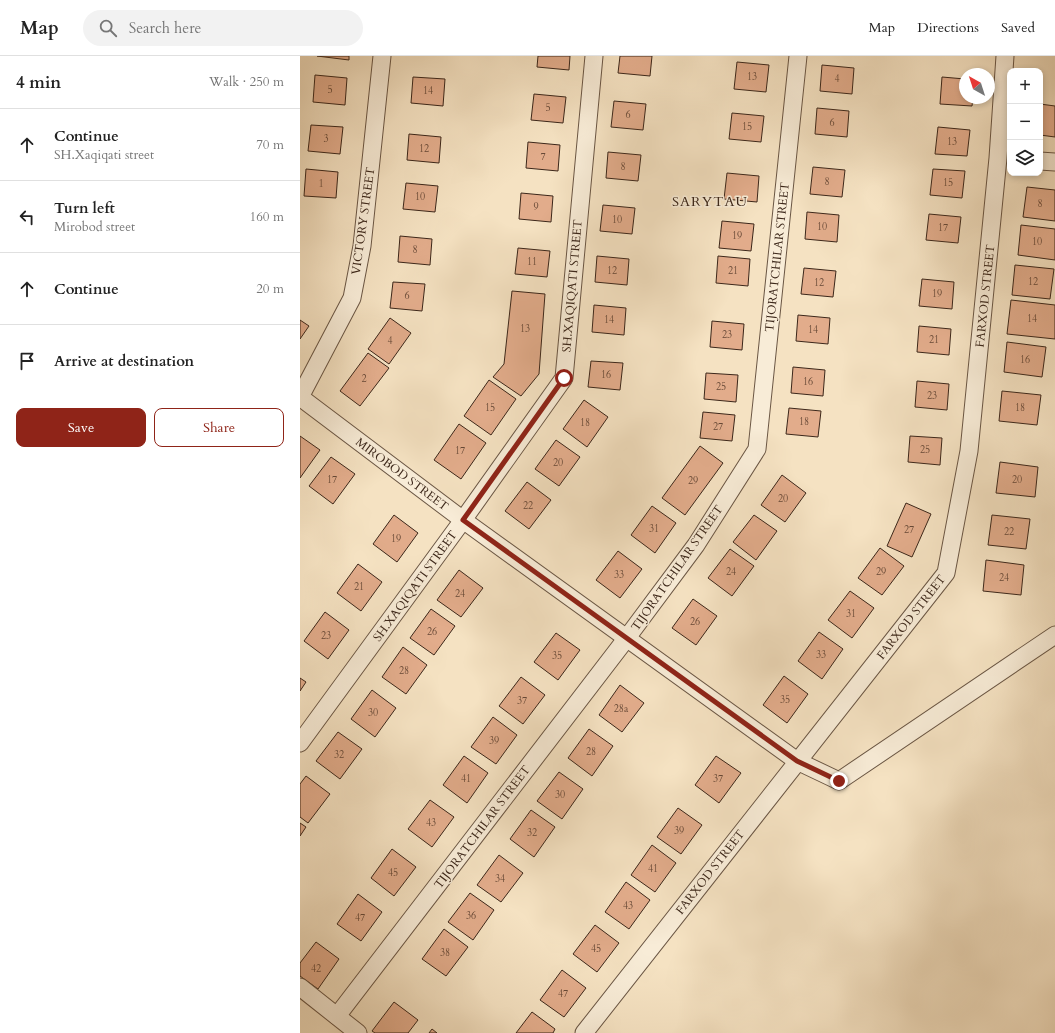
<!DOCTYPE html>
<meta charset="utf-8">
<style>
:root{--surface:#fff;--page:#f2f2f2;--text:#222;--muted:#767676;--line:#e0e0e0;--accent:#8f2418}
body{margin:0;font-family:Cardo,serif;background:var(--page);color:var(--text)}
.controls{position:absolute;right:12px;top:12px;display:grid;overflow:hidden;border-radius:8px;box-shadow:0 2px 6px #0003}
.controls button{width:36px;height:36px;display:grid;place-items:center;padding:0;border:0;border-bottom:1px solid var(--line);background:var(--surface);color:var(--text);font:20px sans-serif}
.compass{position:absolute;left:659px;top:12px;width:36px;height:36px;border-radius:50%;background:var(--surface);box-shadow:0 2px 6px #0003;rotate:321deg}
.stop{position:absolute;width:12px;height:12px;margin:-9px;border:3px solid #8f2418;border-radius:50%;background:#fff}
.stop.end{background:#8f2418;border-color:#fff;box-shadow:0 1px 4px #0008}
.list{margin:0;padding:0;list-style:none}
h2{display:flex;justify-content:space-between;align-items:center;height:52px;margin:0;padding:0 16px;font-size:17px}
h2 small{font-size:13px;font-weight:400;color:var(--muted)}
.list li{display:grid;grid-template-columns:26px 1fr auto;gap:12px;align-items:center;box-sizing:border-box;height:72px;padding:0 16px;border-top:1px solid var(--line)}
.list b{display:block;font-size:15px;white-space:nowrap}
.list p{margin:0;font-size:13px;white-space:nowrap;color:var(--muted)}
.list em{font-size:13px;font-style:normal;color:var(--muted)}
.actions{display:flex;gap:8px;padding:12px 16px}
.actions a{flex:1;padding:9px 0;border:1px solid var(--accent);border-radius:8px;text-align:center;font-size:14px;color:var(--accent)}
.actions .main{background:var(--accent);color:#fff}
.icon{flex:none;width:22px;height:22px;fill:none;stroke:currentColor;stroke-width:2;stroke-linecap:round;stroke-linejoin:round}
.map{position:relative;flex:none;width:755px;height:977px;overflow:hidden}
header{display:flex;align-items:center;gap:24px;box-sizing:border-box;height:56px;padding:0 20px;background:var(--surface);border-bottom:1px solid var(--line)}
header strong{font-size:19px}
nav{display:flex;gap:22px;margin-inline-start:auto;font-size:14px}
.search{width:280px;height:36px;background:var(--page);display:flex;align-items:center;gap:10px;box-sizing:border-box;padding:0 14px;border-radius:22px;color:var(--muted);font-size:15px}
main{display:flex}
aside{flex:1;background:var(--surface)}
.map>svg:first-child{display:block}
</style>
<header>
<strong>Map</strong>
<div class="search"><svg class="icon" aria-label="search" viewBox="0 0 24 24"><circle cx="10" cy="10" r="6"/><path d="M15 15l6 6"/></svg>Search here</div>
<nav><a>Map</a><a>Directions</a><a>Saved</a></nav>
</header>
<main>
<aside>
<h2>4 min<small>Walk · 250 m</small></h2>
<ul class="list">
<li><svg class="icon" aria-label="ahead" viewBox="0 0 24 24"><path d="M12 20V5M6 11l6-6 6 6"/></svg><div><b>Continue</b><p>SH.Xaqiqati street</p></div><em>70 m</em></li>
<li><svg class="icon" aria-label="left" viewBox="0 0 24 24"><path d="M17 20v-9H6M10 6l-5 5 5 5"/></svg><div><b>Turn left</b><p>Mirobod street</p></div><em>160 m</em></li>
<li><svg class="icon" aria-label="ahead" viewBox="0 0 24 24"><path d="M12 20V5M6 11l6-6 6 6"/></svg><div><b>Continue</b></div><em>20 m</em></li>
<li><svg class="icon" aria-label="arrive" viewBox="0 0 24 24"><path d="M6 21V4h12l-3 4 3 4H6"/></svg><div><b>Arrive at destination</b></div></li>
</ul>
<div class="actions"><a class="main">Save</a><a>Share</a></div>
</aside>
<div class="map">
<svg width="755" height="977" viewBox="0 0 755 977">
<rect width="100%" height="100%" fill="#f5e2c2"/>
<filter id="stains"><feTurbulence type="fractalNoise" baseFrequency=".005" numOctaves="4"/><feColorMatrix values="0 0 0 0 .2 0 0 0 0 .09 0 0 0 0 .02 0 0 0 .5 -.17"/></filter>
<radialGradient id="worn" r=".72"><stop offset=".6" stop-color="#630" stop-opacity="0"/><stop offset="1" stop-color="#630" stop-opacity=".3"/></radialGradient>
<!-- building -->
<g fill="#e2ac8b" stroke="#3c271a">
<polygon points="17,0 49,0 49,4"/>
<polygon points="238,0 270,0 269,14 237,11"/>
<polygon points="320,0 352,0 350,20 318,17"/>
<polygon points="437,6 469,9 466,36 434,33"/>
<polygon points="522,9 554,12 552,38 520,35"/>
<polygon points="15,19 47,22 45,49 13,46"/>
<polygon points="113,21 145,23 143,50 111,47"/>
<polygon points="642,21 665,23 665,42 673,42 672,50 640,48"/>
<polygon points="234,38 266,41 263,67 231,64"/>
<polygon points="314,45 346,48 343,74 311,71"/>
<polygon points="740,48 755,50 755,81 740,79"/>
<polygon points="517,52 549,55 547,81 515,78"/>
<polygon points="432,57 464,60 461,86 429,83"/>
<polygon points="11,69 43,71 40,98 8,95"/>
<polygon points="638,71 670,74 667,100 635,98"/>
<polygon points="109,78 141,81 139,107 107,104"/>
<polygon points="228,86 260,89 258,115 226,112"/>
<polygon points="308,96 341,99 338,125 306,122"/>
<polygon points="513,111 545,114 542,141 510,138"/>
<polygon points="6,113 38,116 36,142 4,140"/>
<polygon points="633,113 665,115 662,142 630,139"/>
<polygon points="427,117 459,120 457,146 424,143"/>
<polygon points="106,127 138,130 135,156 103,153"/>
<polygon points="727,131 755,134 755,165 723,161"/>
<polygon points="221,137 253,140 251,166 219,163"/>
<polygon points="303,149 335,152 332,178 300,175"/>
<polygon points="507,156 539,159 537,186 505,183"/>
<polygon points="629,158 661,161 658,187 626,184"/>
<polygon points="422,165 454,168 451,195 419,192"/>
<polygon points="721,169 755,173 755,204 718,199"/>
<polygon points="100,180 132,183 130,209 98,206"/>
<polygon points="218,192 250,195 247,221 215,218"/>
<polygon points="297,200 329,203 327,229 295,226"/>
<polygon points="418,200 450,203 448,230 416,227"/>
<polygon points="715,209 754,213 750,243 712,239"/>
<polygon points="504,212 536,215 533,241 501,238"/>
<polygon points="622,223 654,226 652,253 619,250"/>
<polygon points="93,226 125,228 122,255 90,252"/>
<polygon points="212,235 245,238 239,318 221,340 193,321 204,308"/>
<polygon points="711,244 755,249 755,283 707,278"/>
<polygon points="294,249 326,252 324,279 292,276"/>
<polygon points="498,259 530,262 528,288 496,285"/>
<polygon points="90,262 111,277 89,308 68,293"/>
<polygon points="0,264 9,270 0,283"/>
<polygon points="412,265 444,268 442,294 410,291"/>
<polygon points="619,270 651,273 649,299 617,296"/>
<polygon points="707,286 746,291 742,321 704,316"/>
<polygon points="68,297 89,312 60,350 40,335"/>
<polygon points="291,305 323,307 320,334 288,331"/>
<polygon points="493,311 525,314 523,340 491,337"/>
<polygon points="406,317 438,319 436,346 404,343"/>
<polygon points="189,324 216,343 191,379 164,360"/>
<polygon points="617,325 649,328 647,354 615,351"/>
<polygon points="702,335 741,339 737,369 699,365"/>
<polygon points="284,344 308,361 287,391 263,373"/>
<polygon points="489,352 521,355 518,381 486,378"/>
<polygon points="403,356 435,359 432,385 400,382"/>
<polygon points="159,368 186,387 161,423 134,404"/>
<polygon points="0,380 20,394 0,422"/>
<polygon points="610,380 642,382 640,409 608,406"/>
<polygon points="256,384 280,401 259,430 235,413"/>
<polygon points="400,390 423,407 385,459 362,442"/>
<polygon points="31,401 55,418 33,448 9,430"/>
<polygon points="700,406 738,411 735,441 696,437"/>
<polygon points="482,419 506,437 485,466 461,449"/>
<polygon points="227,426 251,444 229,473 205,455"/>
<polygon points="606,447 631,458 612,501 587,490"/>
<polygon points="352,450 376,467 355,497 331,479"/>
<polygon points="94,459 118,477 97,506 73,488"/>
<polygon points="454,459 477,475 456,504 433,486"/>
<polygon points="692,459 730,463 726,493 688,489"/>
<polygon points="580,492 604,510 582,539 558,522"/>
<polygon points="430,493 454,510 432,540 408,522"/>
<polygon points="318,495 342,513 320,542 296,524"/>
<polygon points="686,504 724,509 721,539 683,535"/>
<polygon points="58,508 82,526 61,555 37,537"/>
<polygon points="159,514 183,532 161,561 137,544"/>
<polygon points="550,535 574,552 552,582 528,564"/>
<polygon points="393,543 417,560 396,589 372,572"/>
<polygon points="131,553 155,570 134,599 110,582"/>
<polygon points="25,556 49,574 28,603 4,585"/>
<polygon points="519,576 543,593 522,623 498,605"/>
<polygon points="256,577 280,594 258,624 234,606"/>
<polygon points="103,591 127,609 106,638 82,621"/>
<polygon points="484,620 508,638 487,667 463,649"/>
<polygon points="221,621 245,639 223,668 199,650"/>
<polygon points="0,622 6,626 0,635"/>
<polygon points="320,629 344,647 322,676 299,659"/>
<polygon points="72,634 96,652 75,681 51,663"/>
<polygon points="193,661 217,679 196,708 171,691"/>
<polygon points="289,673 313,690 292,720 268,702"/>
<polygon points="38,676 62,693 40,723 16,705"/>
<polygon points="164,700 188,717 167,747 143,729"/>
<polygon points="416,700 441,717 419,747 395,729"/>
<polygon points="259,716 283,733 262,763 237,745"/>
<polygon points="6,720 30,738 8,767 0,761 0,728"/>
<polygon points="130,744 154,761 132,791 108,773"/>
<polygon points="378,752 402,769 381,798 357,781"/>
<polygon points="231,754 255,771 234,801 210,783"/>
<polygon points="0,767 6,771 0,780"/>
<polygon points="352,789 376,807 355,836 331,819"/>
<polygon points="92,793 116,811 94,840 71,822"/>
<polygon points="199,799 223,817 201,846 177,829"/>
<polygon points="326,826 350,844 329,873 305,856"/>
<polygon points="170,837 194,854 173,884 148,866"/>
<polygon points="58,838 82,856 61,885 37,868"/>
<polygon points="295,869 319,887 297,916 273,898"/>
<polygon points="144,873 168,891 146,920 122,903"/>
<polygon points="16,886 39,903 18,933 0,920 0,907"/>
<polygon points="262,914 286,932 264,961 240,944"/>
<polygon points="94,946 118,964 108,977 75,977 72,975"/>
<polygon points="232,956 255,973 253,977 216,977"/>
<polygon points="132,973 137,977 129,977"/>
</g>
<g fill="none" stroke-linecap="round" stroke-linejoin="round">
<defs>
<g id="street">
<polyline points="740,105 755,106"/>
<polyline points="0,341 163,464 497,705 539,725 755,579"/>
<polyline points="0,341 52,242 62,190 82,0"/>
<polyline points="0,687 163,464 264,322 294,0"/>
<polyline points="0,931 58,977"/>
<polyline points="37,960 326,583 396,489 457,393 498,0"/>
<polyline points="284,977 646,517 669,395 698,102 705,0"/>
</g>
</defs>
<!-- street casing -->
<use href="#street" stroke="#6a5644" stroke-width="19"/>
<!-- street -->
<use href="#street" stroke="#f8ecd7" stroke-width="17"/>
</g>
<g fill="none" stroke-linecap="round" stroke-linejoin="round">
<!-- route -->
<polyline stroke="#8f2418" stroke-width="5" points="264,322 163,464 497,705 539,725"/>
</g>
<g text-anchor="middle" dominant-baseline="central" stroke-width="3" stroke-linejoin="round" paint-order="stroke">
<!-- number labels -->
<g font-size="10" fill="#664836">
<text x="452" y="21">13</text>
<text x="537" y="23">4</text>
<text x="30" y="34">5</text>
<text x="128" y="35">14</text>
<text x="248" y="52">5</text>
<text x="328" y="59">6</text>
<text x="532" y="67">6</text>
<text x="447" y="71">15</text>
<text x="26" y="83">3</text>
<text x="652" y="86">13</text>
<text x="124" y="93">12</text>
<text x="243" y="101">7</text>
<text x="323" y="111">8</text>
<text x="527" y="126">8</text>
<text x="648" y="127">15</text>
<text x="21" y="128">1</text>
<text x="120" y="141">10</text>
<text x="740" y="148">8</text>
<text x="236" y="151">9</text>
<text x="317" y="164">10</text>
<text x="522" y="171">10</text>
<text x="643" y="172">17</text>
<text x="437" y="180">19</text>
<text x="737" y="186">10</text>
<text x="115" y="194">8</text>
<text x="232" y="206">11</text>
<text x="312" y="215">12</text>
<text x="433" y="215">21</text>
<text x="733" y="226">12</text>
<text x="519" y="227">12</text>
<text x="637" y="238">19</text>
<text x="107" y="240">6</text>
<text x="732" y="263">14</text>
<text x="309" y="264">14</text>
<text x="225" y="273">13</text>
<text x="513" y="274">14</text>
<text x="427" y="279">23</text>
<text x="634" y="284">21</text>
<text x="90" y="285">4</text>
<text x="725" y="304">16</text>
<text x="306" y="319">16</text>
<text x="64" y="323">2</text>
<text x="508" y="326">16</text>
<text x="421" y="331">25</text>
<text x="632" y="340">23</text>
<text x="190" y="352">15</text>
<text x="720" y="352">18</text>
<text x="504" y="366">18</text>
<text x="285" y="367">18</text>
<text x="418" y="371">27</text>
<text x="625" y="394">25</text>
<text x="160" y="395">17</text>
<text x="258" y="407">20</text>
<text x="32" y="424">17</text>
<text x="717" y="424">20</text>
<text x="393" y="425">29</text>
<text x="483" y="443">20</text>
<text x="228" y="450">22</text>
<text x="354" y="473">31</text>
<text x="609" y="474">27</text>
<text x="709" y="476">22</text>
<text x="96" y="483">19</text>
<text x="431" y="516">24</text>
<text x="581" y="516">29</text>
<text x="319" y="519">33</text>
<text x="704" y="522">24</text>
<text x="59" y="531">21</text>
<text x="160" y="538">24</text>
<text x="551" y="558">31</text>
<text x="395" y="566">26</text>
<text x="132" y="576">26</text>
<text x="26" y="580">23</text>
<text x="521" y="599">33</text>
<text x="257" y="600">35</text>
<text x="104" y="615">28</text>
<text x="485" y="644">35</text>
<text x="222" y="645">37</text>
<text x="321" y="653">28a</text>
<text x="73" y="657">30</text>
<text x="194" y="685">39</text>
<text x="291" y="696">28</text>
<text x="39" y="699">32</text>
<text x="166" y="723">41</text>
<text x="418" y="723">37</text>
<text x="260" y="739">30</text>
<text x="131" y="767">43</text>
<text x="379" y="775">39</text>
<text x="232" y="777">32</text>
<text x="353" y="813">41</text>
<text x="93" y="817">45</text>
<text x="200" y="823">34</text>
<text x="328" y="850">43</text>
<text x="171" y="860">36</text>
<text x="60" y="862">47</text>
<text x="296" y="893">45</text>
<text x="145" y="897">38</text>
<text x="16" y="913">42</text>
<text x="263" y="938">47</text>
</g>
<!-- street labels -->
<g font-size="12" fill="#3c271a" stroke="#f8ecd7">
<text transform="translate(63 165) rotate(-82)">VICTORY STREET</text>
<text transform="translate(477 201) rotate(-84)">TIJORATCHILAR STREET</text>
<text transform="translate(272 230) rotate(-85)">SH.XAQIQATI STREET</text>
<text transform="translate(685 240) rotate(-84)">FARXOD STREET</text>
<text transform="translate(102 418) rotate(37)">MIROBOD STREET</text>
<text transform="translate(377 512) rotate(-55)">TIJORATCHILAR STREET</text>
<text transform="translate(115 530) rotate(-54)">SH.XAQIQATI STREET</text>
<text transform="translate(611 561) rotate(-52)">FARXOD STREET</text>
<text transform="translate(182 771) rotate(-53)">TIJORATCHILAR STREET</text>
<text transform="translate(410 816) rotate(-52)">FARXOD STREET</text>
</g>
<!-- quarter labels -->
<g font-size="14" letter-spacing="1" fill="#3c271a" stroke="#f8ecd7">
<text x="410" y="145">SARYTAU</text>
</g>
</g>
<rect width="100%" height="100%" filter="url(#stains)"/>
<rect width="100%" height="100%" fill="url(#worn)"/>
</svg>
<div class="controls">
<button>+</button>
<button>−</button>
<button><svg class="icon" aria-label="layers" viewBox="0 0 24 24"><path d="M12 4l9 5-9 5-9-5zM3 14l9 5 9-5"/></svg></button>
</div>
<svg class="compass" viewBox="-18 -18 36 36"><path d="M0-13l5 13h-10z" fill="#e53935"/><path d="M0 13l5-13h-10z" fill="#767676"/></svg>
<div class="stop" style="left:264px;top:322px"></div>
<div class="stop end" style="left:539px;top:725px"></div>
</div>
</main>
